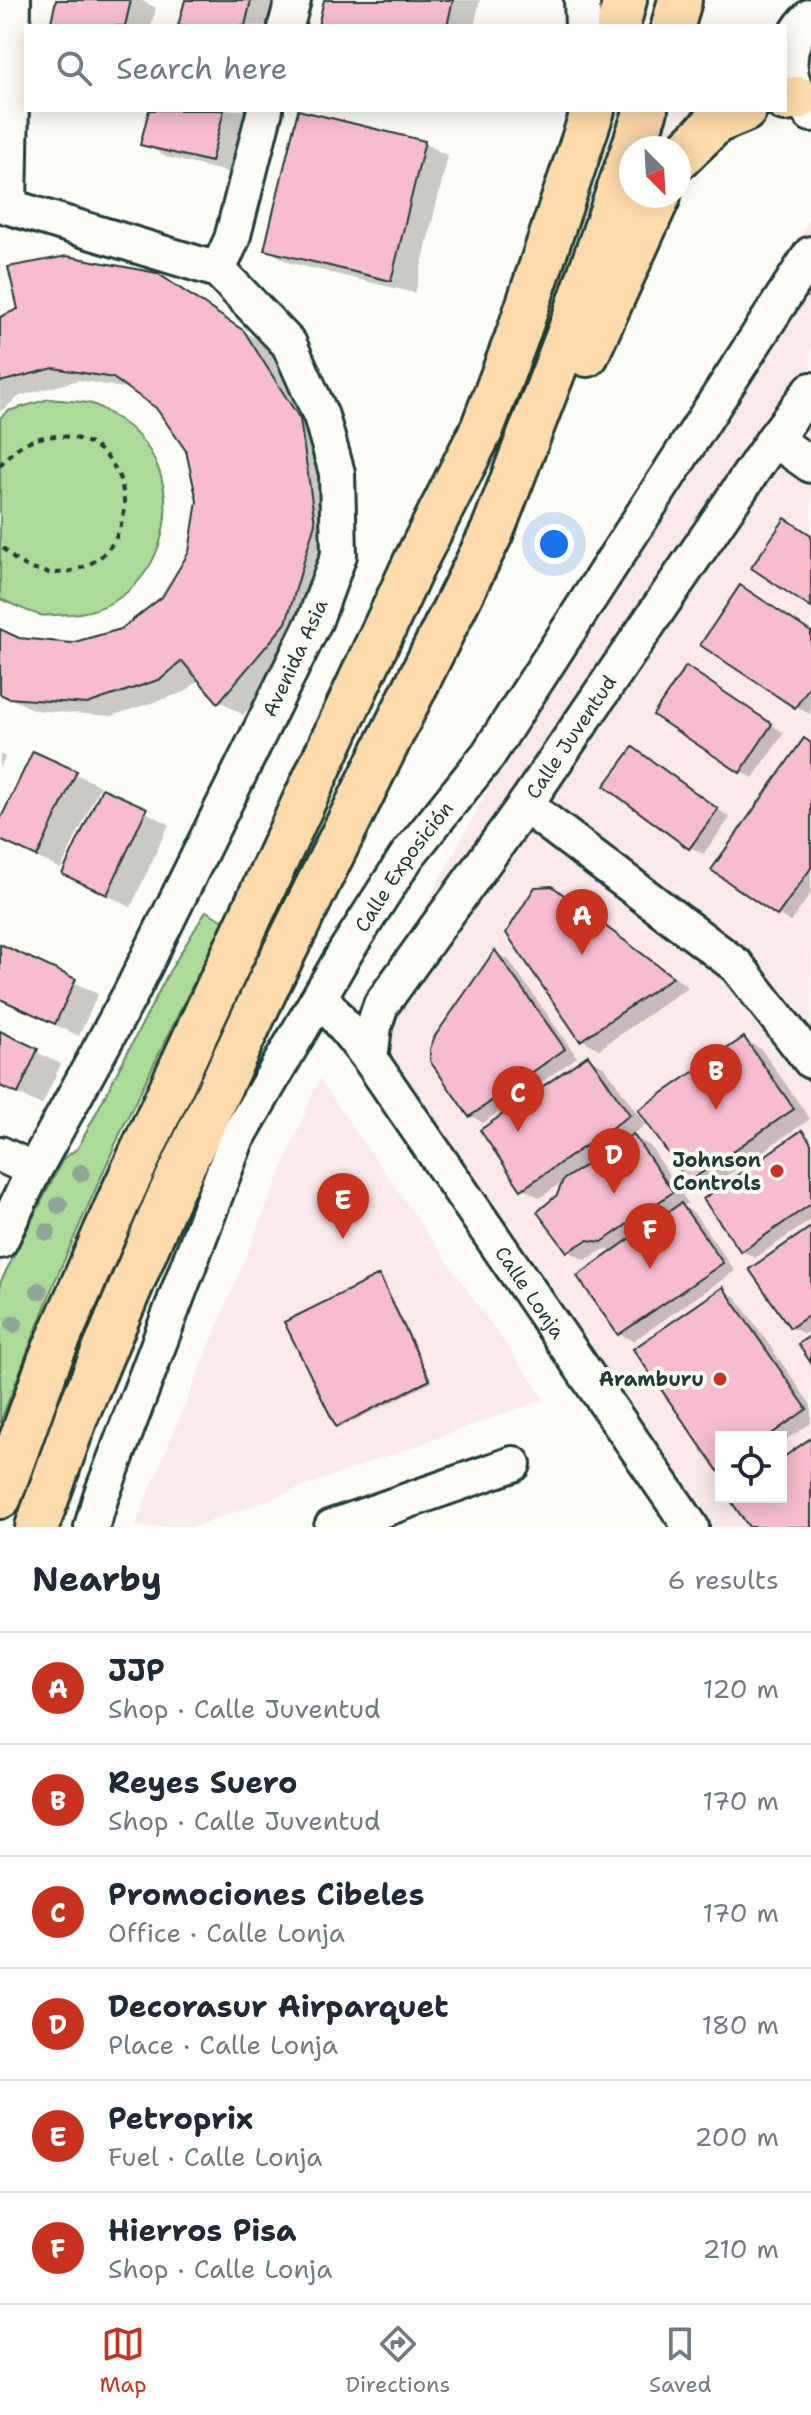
<!DOCTYPE html>
<meta charset="utf-8">
<style>
:root{--surface:#fff;--page:#f6f6f7;--text:#1f2937;--muted:#747a83;--line:#e0e1e3;--accent:#c8321e}
body{margin:0;font-family:"Shantell Sans",sans-serif;background:var(--page);color:var(--text)}
.controls{position:absolute;right:24px;bottom:24px;display:grid;overflow:hidden;border-radius:0px;box-shadow:0 4px 20px #0003}
.controls button{width:72px;height:72px;display:grid;place-items:center;padding:0;border:0;border-bottom:2px solid var(--line);background:var(--surface);color:var(--text);font:40px sans-serif}
.compass{position:absolute;left:619px;top:136px;width:72px;height:72px;border-radius:50%;background:var(--surface);box-shadow:0 4px 20px #0003;rotate:156deg}
.you{position:absolute;left:554px;top:544px;width:28px;height:28px;margin:-20px;border:6px solid #fff;border-radius:50%;background:#1a73e8;box-shadow:0 0 0 12px #1a73e833}
.badge{display:grid;place-items:center;width:52px;height:52px;border-radius:50%;background:var(--accent);color:#fff;font-size:26px;font-weight:700}
.pin{position:absolute;translate:-50% -66px;filter:drop-shadow(0 2px 4px #0008)}
.pin::after{content:'';position:absolute;top:42px;width:28px;height:24px;background:inherit;clip-path:polygon(0 0,100% 0,50% 100%)}
.list{margin:0;padding:0;list-style:none}
h2{display:flex;justify-content:space-between;align-items:center;height:104px;margin:0;padding:0 32px;font-size:34px}
h2 small{font-size:26px;font-weight:400;color:var(--muted)}
.list li{display:grid;grid-template-columns:52px 1fr auto;gap:24px;align-items:center;box-sizing:border-box;height:112px;padding:0 32px;border-top:2px solid var(--line)}
.list b{display:block;font-size:30px;white-space:nowrap}
.list p{margin:0;font-size:26px;white-space:nowrap;color:var(--muted)}
.list em{font-size:26px;font-style:normal;color:var(--muted)}
.icon{flex:none;width:44px;height:44px;fill:none;stroke:currentColor;stroke-width:2;stroke-linecap:round;stroke-linejoin:round}
.map{position:relative;flex:none;width:811px;height:1527px;overflow:hidden}
.search{position:absolute;background:var(--surface);box-shadow:0 4px 20px #0003;left:24px;right:24px;top:24px;height:88px;display:flex;align-items:center;gap:20px;box-sizing:border-box;padding:0 28px;border-radius:0px;color:var(--muted);font-size:30px}
.sheet{height:776px;background:var(--surface)}
nav{display:flex;justify-content:space-around;align-items:center;box-sizing:border-box;height:112px;border-top:2px solid var(--line);background:var(--surface);font-size:22px;color:var(--muted)}
nav a{display:grid;justify-items:center;gap:4px}
nav .on{color:var(--accent)}
.map>svg:first-child{display:block}
</style>
<div class="map">
<svg width="811" height="1527" viewBox="0 0 811 1527">
<rect width="100%" height="100%" fill="#fdfcf7"/>
<filter id="ink" filterUnits="userSpaceOnUse"><feTurbulence type="fractalNoise" baseFrequency=".0125" numOctaves="2"/><feDisplacementMap in="SourceGraphic" scale="16" xChannelSelector="R" yChannelSelector="G"/><feConvolveMatrix kernelMatrix="1 2 1 2 8 2 1 2 1" color-interpolation-filters="sRGB"/></filter>
<g filter="url(#ink)">
<!-- built -->
<g fill="#fbe9eb" fill-rule="evenodd">
<path d="M811,216V1527H671L352,1043L632,521ZM721,1437H781V1497H721Z"/>
<polygon points="319,1079 544,1399 193,1527 135,1527"/>
</g>
<!-- green -->
<g fill="#acda99" stroke="#668c66" stroke-width="2">
<path d="M49,399C63,401 79,400 92,404C99,406 107,412 113,416C201,466 172,607 71,614C61,614 49,617 40,615C27,612 13,604 0,599V418L8,411Z"/>
<polygon points="206,911 224,921 124,1125 55,1281 0,1423 0,1283 63,1159 78,1148 169,972"/>
</g>
<!-- shadow -->
<g fill="#0003">
<polygon points="58,0 141,0 156,8 151,26 52,26"/>
<polygon points="187,0 278,0 271,26 180,26"/>
<polygon points="326,0 480,0 474,26 320,26"/>
<polygon points="151,110 250,110 234,174 166,157 143,144"/>
<polygon points="424,143 448,156 415,293 290,263 266,249"/>
<polygon points="181,289 268,347 323,434 338,537 309,637 243,715 220,701 200,679 185,692 111,716 34,710 0,693 0,631 19,640 71,645 121,631 163,598 190,553 199,501 187,450 158,406 134,390 79,380 20,396 0,412 0,319"/>
<polygon points="811,634 811,710 809,714 796,706"/>
<polygon points="699,676 784,733 753,778 741,771"/>
<polygon points="811,745 811,893 791,922 778,914"/>
<polygon points="34,753 100,786 61,869 0,839 0,825"/>
<polygon points="0,754 5,757 0,769"/>
<polygon points="646,757 730,818 703,854 690,847"/>
<polygon points="103,790 169,824 131,907 64,874"/>
<polygon points="551,888 569,899 688,987 599,1049 581,1039"/>
<polygon points="0,947 98,994 79,1036 0,999"/>
<polygon points="496,953 509,960 577,1057 483,1123 470,1115"/>
<polygon points="0,1034 61,1064 42,1105 0,1086"/>
<polygon points="744,1040 761,1049 810,1119 706,1190 689,1181"/>
<polygon points="588,1057 605,1067 645,1125 631,1135 650,1146 688,1203 683,1206 694,1213 735,1271 633,1341 620,1334 617,1251 605,1249 585,1260 568,1251 559,1196 565,1180 540,1198 523,1188"/>
<polygon points="802,1133 811,1138 811,1220 755,1258 742,1251"/>
<polygon points="811,1229 811,1330 804,1334 791,1327"/>
<polygon points="379,1277 383,1279 432,1382 341,1427 337,1425"/>
<polygon points="723,1290 736,1297 811,1405 811,1423 781,1443 781,1437 721,1437 721,1471 719,1470"/>
</g>
<!-- building -->
<g fill="#f7bdcf" stroke="#1f3d34" stroke-width="2">
<polygon points="56,0 131,0 125,26 50,26"/>
<polygon points="185,0 251,0 245,26 178,26"/>
<polygon points="324,0 453,0 447,26 318,26"/>
<polygon points="149,110 224,110 211,162 140,145"/>
<polygon points="298,110 425,141 391,281 264,250"/>
<polygon points="67,256 157,273 244,331 300,419 315,523 286,623 218,703 182,661 161,679 87,704 8,698 0,694 0,629 19,638 71,643 121,629 162,597 189,552 197,501 186,451 156,408 113,378 54,368 0,382 0,317 18,309 8,267"/>
<polygon points="785,518 811,535 811,608 751,568"/>
<polygon points="740,585 811,632 811,684 795,708 700,645"/>
<polygon points="686,666 772,724 740,773 653,715"/>
<polygon points="804,738 811,743 811,868 777,916 711,870"/>
<polygon points="633,747 718,809 689,849 604,786"/>
<polygon points="33,751 77,771 37,857 0,840 0,820"/>
<polygon points="102,788 147,808 107,895 62,874"/>
<polygon points="552,886 673,977 580,1041 506,933 535,887"/>
<polygon points="0,944 76,979 55,1024 0,999"/>
<polygon points="495,950 565,1049 469,1117 430,1061 430,1049 435,1036"/>
<polygon points="0,1031 38,1049 18,1094 0,1086"/>
<polygon points="744,1037 794,1109 688,1182 638,1110"/>
<polygon points="588,1055 630,1115 521,1190 480,1130"/>
<polygon points="802,1130 811,1143 811,1204 741,1252 703,1199"/>
<polygon points="633,1134 673,1192 602,1242 587,1240 567,1252 537,1212 557,1195 563,1180"/>
<polygon points="681,1203 723,1263 618,1335 577,1276"/>
<polygon points="811,1227 811,1314 790,1328 749,1269"/>
<polygon points="379,1275 430,1380 336,1427 284,1322"/>
<polygon points="723,1287 807,1409 767,1437 721,1437 721,1469 718,1471 633,1349"/>
<polygon points="811,1335 811,1363 798,1344"/>
<polygon points="811,1438 811,1527 749,1527 728,1497 781,1497 781,1459"/>
</g>
<g fill="none" stroke-linecap="round" stroke-linejoin="round">
<defs>
<g id="minor">
<polyline points="582,0 583,26"/>
<path d="M811,16C780,44 785,85 811,114"/>
<polyline points="286,26 293,0"/>
<polyline points="0,204 218,270 289,344 321,416 337,473 339,555 315,620 131,993 34,1170 0,1241"/>
<polyline points="9,205 13,0"/>
<polyline points="218,270 232,239 265,110"/>
<polyline points="811,390 774,439 525,805 737,966 811,1061"/>
<polyline points="774,439 811,465"/>
<path id="s1" d="M321,997L370,1059L691,1527"/>
<polyline points="370,1059 374,1026 381,1005 525,805"/>
<polyline points="0,1154 34,1170"/>
<path id="s2" d="M92,1527L100,1499L236,1140L346,951L407,856L488,755L811,254"/>
<polyline points="332,1527 513,1464"/>
</g>
<g id="major">
<polyline points="618,26 625,0"/>
<polyline points="673,26 680,0"/>
<polyline points="785,100 798,98"/>
<polyline points="633,148 646,110"/>
<polyline points="679,158 716,122 745,110"/>
<polyline points="587,355 659,196"/>
<polyline points="0,1497 49,1361 120,1198 415,562 482,429 518,334 593,110"/>
<polyline points="37,1527 77,1415 165,1205 268,985 492,532 572,324 631,154"/>
</g>
</defs>
<!-- minor casing -->
<use href="#minor" stroke="#1f3d34" stroke-width="40"/>
<!-- major casing -->
<use href="#major" stroke="#1f3d34" stroke-width="48"/>
<!-- path -->
<path stroke="#1f3d34" stroke-width="4" stroke-dasharray="6 6" stroke-linecap="butt" d="M0,466C11,450 26,440 45,437C141,423 155,566 57,573C36,574 11,562 0,543"/>
<!-- minor -->
<use href="#minor" stroke="#fdfcf7" stroke-width="34"/>
<!-- major -->
<use href="#major" stroke="#fddbac" stroke-width="42"/>
</g>
<!-- trees -->
<g fill="#92a497">
<circle cx="81" cy="1173" r="9"/>
<circle cx="59" cy="1205" r="9"/>
<circle cx="47" cy="1232" r="9"/>
<circle cx="39" cy="1291" r="9"/>
<circle cx="14" cy="1324" r="9"/>
</g>
</g>
<!-- markers -->
<g fill="#c8321e" stroke="#fdfcf7" stroke-width="3">
<circle cx="777" cy="1171" r="8"/>
<circle cx="720" cy="1379" r="8"/>
</g>
<g text-anchor="middle" dominant-baseline="central" stroke-width="8" stroke-linejoin="round" paint-order="stroke">
<!-- street labels -->
<g font-size="20" fill="#1f3d34" stroke="#fdfcf7">
<text transform="translate(295 658) rotate(-65)">Avenida Asia</text>
<text transform="translate(571 737) rotate(-56)">Calle Juventud</text>
<text stroke="none"><textPath href="#s2" startOffset="734">Calle Exposición</textPath></text>
<text stroke="none"><textPath href="#s1" startOffset="362">Calle Lonja</textPath></text>
</g>
<!-- poi labels -->
<g font-size="20" font-weight="bold" fill="#1f3d34" stroke="#fdfcf7" text-anchor="end">
<text x="761" y="1160">Johnson<tspan x="761" dy="23">Controls</tspan></text>
<text x="704" y="1379">Aramburu</text>
</g>
</g>
</svg>
<div class="controls">
<button><svg class="icon" aria-label="locate" viewBox="0 0 24 24"><circle cx="12" cy="12" r="6"/><path d="M12 2v4M12 18v4M2 12h4M18 12h4"/></svg></button>
</div>
<svg class="compass" viewBox="-18 -18 36 36"><path d="M0-13l5 13h-10z" fill="#e53935"/><path d="M0 13l5-13h-10z" fill="#747a83"/></svg>
<div class="you"></div>
<div class="pin badge" style="left:582px;top:955px">A</div>
<div class="pin badge" style="left:716px;top:1110px">B</div>
<div class="pin badge" style="left:518px;top:1132px">C</div>
<div class="pin badge" style="left:614px;top:1194px">D</div>
<div class="pin badge" style="left:343px;top:1239px">E</div>
<div class="pin badge" style="left:650px;top:1269px">F</div>
<div class="search"><svg class="icon" aria-label="search" viewBox="0 0 24 24"><circle cx="10" cy="10" r="6"/><path d="M15 15l6 6"/></svg>Search here</div>
</div>
<section class="sheet">
<h2>Nearby<small>6 results</small></h2>
<ul class="list">
<li><span class="badge">A</span><div><b>JJP</b><p>Shop · Calle Juventud</p></div><em>120 m</em></li>
<li><span class="badge">B</span><div><b>Reyes Suero</b><p>Shop · Calle Juventud</p></div><em>170 m</em></li>
<li><span class="badge">C</span><div><b>Promociones Cibeles</b><p>Office · Calle Lonja</p></div><em>170 m</em></li>
<li><span class="badge">D</span><div><b>Decorasur Airparquet</b><p>Place · Calle Lonja</p></div><em>180 m</em></li>
<li><span class="badge">E</span><div><b>Petroprix</b><p>Fuel · Calle Lonja</p></div><em>200 m</em></li>
<li><span class="badge">F</span><div><b>Hierros Pisa</b><p>Shop · Calle Lonja</p></div><em>210 m</em></li>
</ul>
</section>
<nav>
<a class="on"><svg class="icon" aria-label="map" viewBox="0 0 24 24"><path d="M3 6l6-2 6 2 6-2v14l-6 2-6-2-6 2zM9 4v14M15 6v14"/></svg>Map</a>
<a><svg class="icon" aria-label="directions" viewBox="0 0 24 24"><path d="M12 3l9 9-9 9-9-9zM9 14v-3h6M13 9l2 2-2 2"/></svg>Directions</a>
<a><svg class="icon" aria-label="saved" viewBox="0 0 24 24"><path d="M7 4h10v16l-5-4-5 4z"/></svg>Saved</a>
</nav>
